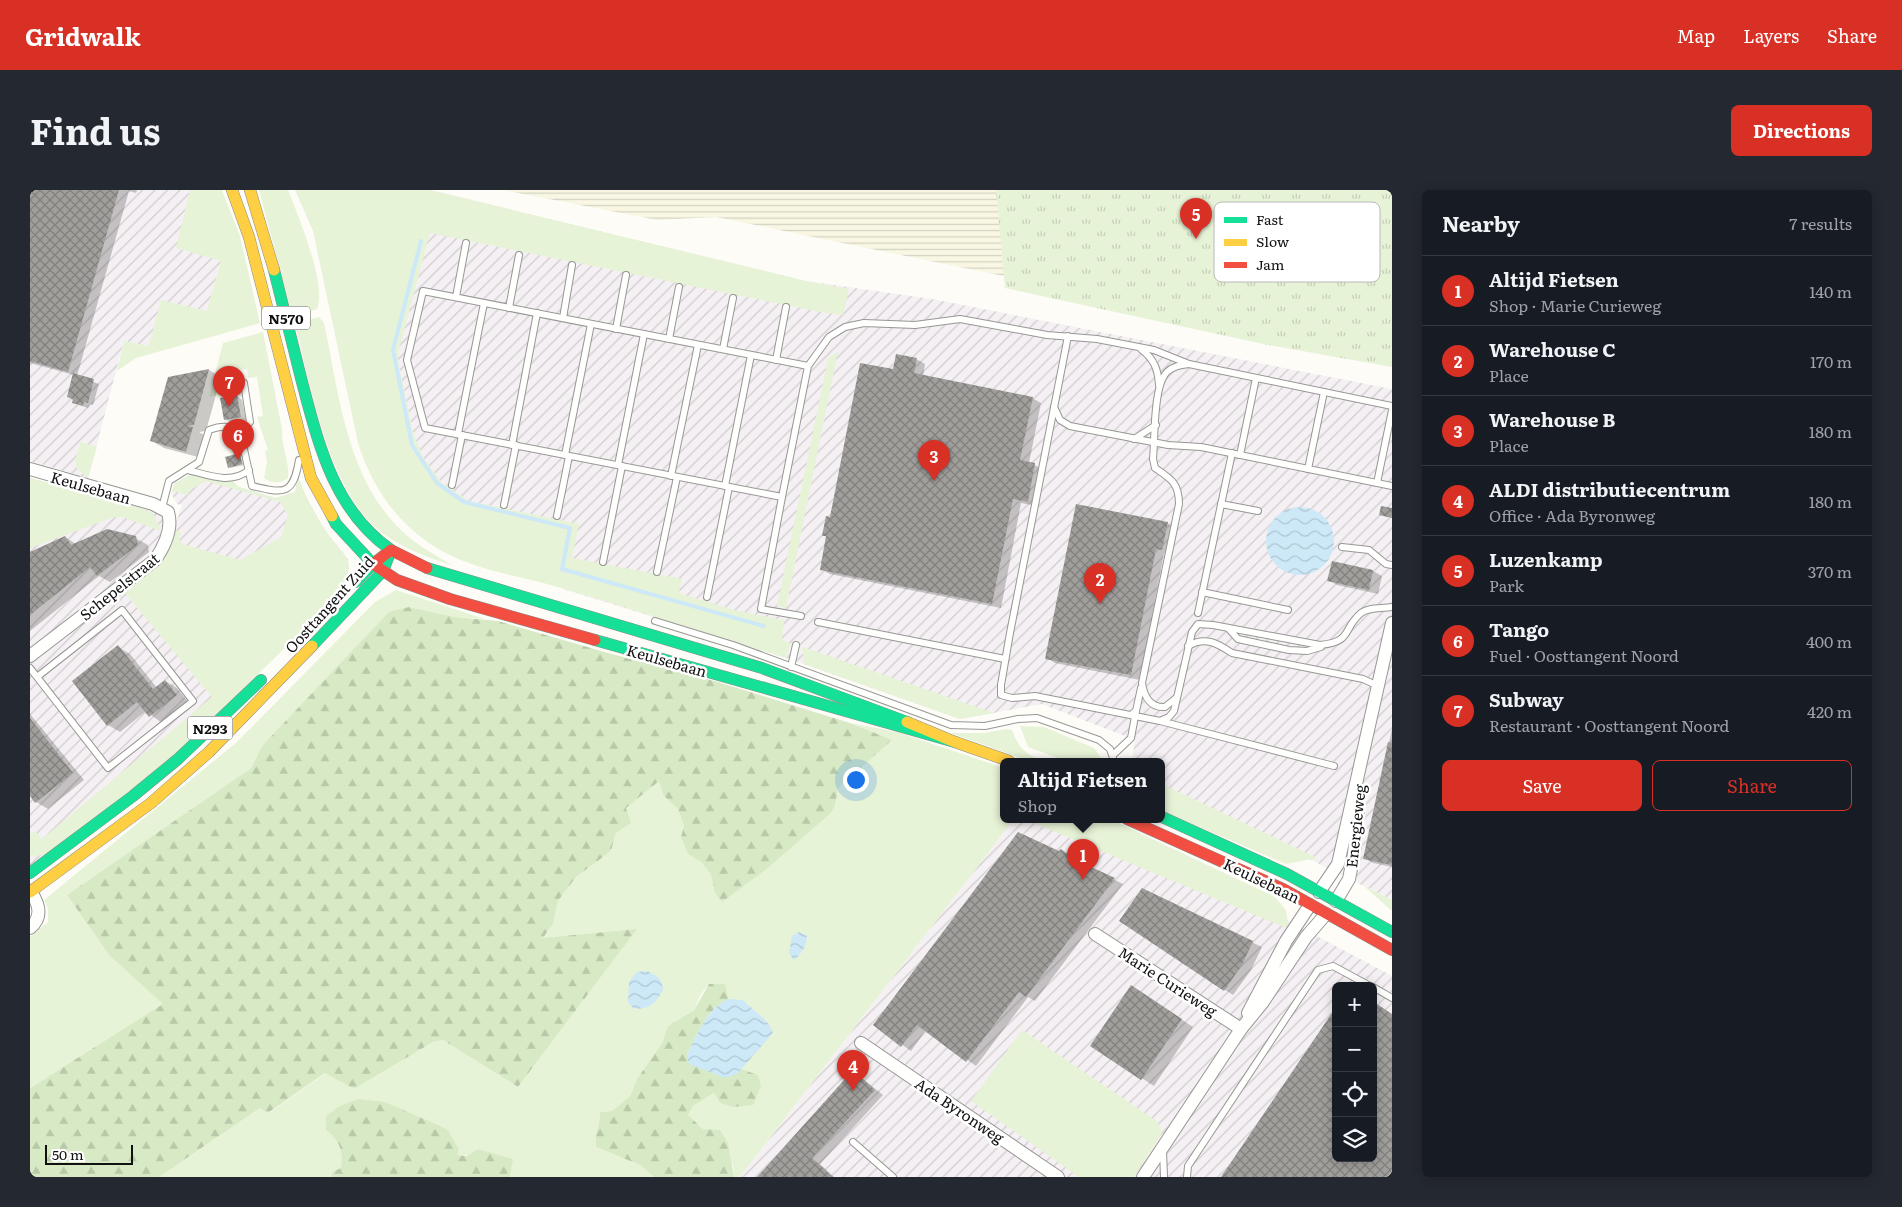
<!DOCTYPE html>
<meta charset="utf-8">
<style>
:root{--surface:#171b24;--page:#242831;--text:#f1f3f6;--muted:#9ea1a6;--line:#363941;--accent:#d93025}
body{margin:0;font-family:Literata,serif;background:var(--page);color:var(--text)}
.controls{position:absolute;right:15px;bottom:15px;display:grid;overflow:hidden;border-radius:8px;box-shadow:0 2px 12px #0003}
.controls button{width:45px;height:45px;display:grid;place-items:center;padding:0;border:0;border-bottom:1px solid var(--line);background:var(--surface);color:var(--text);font:25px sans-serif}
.scale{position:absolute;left:15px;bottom:12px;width:88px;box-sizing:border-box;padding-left:5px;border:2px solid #111;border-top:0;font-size:14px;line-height:18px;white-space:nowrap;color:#111;-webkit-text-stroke:4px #fff;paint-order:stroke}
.you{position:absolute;left:825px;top:589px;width:18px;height:18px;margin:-12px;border:4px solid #fff;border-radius:50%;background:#1a73e8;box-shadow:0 0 0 8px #1a73e833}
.badge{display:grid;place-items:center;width:32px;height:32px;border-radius:50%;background:var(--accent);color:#fff;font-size:16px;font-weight:700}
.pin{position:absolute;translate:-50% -41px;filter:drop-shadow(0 1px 2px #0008)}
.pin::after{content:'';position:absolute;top:26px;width:18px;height:15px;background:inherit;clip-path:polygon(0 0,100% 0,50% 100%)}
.popup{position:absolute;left:970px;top:568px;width:165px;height:65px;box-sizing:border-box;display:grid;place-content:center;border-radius:8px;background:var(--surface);filter:drop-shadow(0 1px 4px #0005);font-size:16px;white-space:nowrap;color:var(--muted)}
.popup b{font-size:19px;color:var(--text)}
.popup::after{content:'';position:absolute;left:50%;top:100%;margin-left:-10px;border:10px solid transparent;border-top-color:var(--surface)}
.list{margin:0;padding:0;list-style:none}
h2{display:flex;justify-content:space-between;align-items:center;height:65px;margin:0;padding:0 20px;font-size:21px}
h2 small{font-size:16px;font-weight:400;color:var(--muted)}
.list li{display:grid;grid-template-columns:32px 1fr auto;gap:15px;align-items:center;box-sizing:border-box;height:70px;padding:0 20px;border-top:1px solid var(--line)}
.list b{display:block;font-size:19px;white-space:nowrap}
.list p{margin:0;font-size:16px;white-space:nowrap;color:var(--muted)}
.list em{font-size:16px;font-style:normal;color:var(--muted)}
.actions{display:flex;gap:10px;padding:15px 20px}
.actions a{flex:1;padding:11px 0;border:1px solid var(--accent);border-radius:8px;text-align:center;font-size:18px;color:var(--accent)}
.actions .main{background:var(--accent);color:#fff}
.icon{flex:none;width:28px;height:28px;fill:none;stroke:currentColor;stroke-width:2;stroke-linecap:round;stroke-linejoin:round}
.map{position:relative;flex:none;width:1362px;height:987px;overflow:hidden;border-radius:8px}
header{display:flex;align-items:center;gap:30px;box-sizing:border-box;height:70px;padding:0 25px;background:var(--accent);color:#fff}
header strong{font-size:24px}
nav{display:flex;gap:28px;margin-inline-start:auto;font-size:18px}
.intro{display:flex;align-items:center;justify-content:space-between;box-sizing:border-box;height:120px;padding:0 30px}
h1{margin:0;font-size:35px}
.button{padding:12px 22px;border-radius:8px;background:var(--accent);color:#fff;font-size:18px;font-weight:700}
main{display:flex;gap:30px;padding:0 30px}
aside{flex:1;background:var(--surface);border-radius:8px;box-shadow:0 2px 12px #0003}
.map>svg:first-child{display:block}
</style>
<header>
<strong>Gridwalk</strong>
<nav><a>Map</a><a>Layers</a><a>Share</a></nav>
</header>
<div class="intro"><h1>Find us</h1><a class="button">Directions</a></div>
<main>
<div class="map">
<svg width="1362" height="987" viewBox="0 0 1362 987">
<defs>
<pattern id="industrial-furrows" width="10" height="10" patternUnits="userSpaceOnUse" patternTransform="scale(1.25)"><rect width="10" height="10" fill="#f5f0f3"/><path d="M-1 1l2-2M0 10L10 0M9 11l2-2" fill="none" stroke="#d1cdcf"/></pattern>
<pattern id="farmland-rules" width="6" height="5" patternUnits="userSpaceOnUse" patternTransform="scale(1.25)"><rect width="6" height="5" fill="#f9f7e4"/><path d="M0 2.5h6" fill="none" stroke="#d4d3c3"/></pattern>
<pattern id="forest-firs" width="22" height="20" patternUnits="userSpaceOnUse" patternTransform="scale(1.25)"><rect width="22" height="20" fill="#d8eac5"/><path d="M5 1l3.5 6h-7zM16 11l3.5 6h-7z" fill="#b8c8a8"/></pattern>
<pattern id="park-tufts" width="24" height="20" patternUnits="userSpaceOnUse" patternTransform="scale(1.25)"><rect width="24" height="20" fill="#e7f3d7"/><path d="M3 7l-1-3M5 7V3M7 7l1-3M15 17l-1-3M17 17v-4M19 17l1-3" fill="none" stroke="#c5cfb8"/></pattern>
<pattern id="water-waves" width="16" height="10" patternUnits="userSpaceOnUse" patternTransform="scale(1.25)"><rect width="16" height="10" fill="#cde8f7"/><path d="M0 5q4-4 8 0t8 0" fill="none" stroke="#afc6d3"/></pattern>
<pattern id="building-cross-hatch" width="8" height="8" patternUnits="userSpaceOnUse" patternTransform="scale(1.25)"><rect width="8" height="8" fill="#a19f9c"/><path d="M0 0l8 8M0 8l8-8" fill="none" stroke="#82807e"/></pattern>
</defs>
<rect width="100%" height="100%" fill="#fdfcf7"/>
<!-- industrial -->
<g fill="url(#industrial-furrows)" fill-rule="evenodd">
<polygon points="0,0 160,0 147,57 191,71 177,122 118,156 94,151 58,288 0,271"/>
<polygon points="400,0 776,91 902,109 1362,199 1362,710 1132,596 1132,571 1102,571 1105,550 1012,514 930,529 756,468 533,399 432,314 380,258 356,157"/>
<polygon points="162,284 187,291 200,289 209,297 246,308 265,302 268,287 276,306 294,339 318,369 319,377 315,394 295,419 0,678 0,288 111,318 147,330 152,315 147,314 141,303 145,293"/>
<path d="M984,629H1052L1178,688L1362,786V987H710ZM1306,796H1343V968H1306Z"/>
</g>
<!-- farmland -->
<polygon fill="url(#farmland-rules)" points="473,0 971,0 983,88 686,27 627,30"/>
<!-- grass -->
<g fill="#e7f3d7">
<polygon points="160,0 192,0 210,46 230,133 106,168 87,181 94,151 119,156 131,110 177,121 191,71 146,58"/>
<path d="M229,0H258C268,25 297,94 287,119L262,125Z"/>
<path d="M265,0H400L776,91L819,99L813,125L791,122L400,43L369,160L368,170L383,242L393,267L412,293L439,311L549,334L542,368L652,389L649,403L704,420L754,430L752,450L761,453L756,468C681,445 606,420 531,398C490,386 442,380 405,357C366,332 342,297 328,253L283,41Z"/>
<path d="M289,127L294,133C310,208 317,297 381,349C394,359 409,367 423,376C397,367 372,358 351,342C299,303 280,194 265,134Z"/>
<path d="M233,142L252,239C251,256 260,272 258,288C249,294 243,294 234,288L237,272L235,261L238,260L227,227L233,226L227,187L218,188L217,179L206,180V191H199L189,205L179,207L193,153Z"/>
<polygon points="808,161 756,418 747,416 795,184 798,169"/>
<polygon points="51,252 67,257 58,288 46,278 45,270"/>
<path d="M162,284L187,291L200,289L209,297L246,308L265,302L268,287C278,313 291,336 308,357C313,363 319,368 319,377C318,394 305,406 295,419L114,595L23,662L3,667L0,666V644L5,641L12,649L182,507L93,401L137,365L145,340L151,342L149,348L152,354L210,370L251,347L258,325L250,312L176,291L160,300L158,305L142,301L145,293Z"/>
<polygon points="0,288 111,318 124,324 131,341 92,327 84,327 0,358"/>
<polygon points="366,400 455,429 425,427 379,417 232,556 221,578 37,705 79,765 134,814 0,898 0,747 18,732 18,719 14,710 207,552 345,412"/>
<polygon points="772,457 776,458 964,523 930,529 774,474"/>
<path d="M820,533L867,542L974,578V629H984L710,987H704L703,975L673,939L657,925L663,916L684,903L690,913L703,917L728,885L711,880L707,884L679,794L671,804L664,820L638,836L632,853L607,889L600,906L582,921L570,922C570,935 564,945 566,957L610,975L624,987H480L482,969L468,966L427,965L417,939L378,923L296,940C310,951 313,960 311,978L302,982L301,987H129L230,918L239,923L296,883L324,899L403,852L413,850L488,897L606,740L513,749L523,734L528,711L546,687L581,661L586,643L601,633L595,618L629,590L633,605L648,619L654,636L658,664C666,669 678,675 682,685C685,695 685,703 692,711L737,679L801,623L805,616L808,598L861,550Z"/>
<polygon points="990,536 1014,537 1064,558 1073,571 1036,571 998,557"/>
<path d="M976,539L982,540C988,557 996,565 1013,571H999L921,543H954Z"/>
<polygon points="1132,594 1287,668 1256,674 1132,621"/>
<polygon points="994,629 1080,629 1245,707 1256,720 1259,739"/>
<polygon points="1334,696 1362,710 1362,721"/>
<polygon points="992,840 1128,932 1132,943 1104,987 1049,987 941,911"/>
</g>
<!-- forest -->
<g fill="url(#forest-firs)">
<polygon points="379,417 425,427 468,431 578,463 688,492 820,533 862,550 808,598 805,616 801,623 737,679 692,712 685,703 681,684 671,672 658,664 651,647 654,636 648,619 633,605 629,591 596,618 601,633 586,643 581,661 546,687 528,711 523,734 513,748 607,739 488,897 413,850 403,852 324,899 295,883 238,923 230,918 129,987 0,987 0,898 133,814 79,765 37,705 221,578 232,556 359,422"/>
<path d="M679,794H695L698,809C677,819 667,845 657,865L707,884L711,879L728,885L731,896L723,915L703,917L690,913L684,903L663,916L658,925L673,939L690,940L698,953L704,987H624L610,975L566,957C564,945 570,935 570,922L582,921L600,906L607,889L632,853L638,836L664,820Z"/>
<path d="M328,909L355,912L417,939L429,959L427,965L437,966L448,959L483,969L480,987H301L302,982L311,978C313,960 310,951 296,940V926L308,917Z"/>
</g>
<!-- park -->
<polygon fill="url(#park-tufts)" points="966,0 1362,0 1362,177 1238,155 975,98"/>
<!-- water -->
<g fill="url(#water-waves)">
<circle cx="1270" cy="351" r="34"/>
<path d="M769,742L777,746C777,755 771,765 764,770L759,764L762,746Z"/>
<path d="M617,781C627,786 632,788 633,800C626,813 618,821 603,818L598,812L599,792L607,782Z"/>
<path d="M698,809L713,810C723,821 739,829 743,843L707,884L695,888L659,874L657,865C667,845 677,819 698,809Z"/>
</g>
<!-- shadow -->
<g fill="#0003">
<polygon points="0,0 107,0 106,3 99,1 47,186 69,194 63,215 60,214 58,218 49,215 38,206 44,185 0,173"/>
<polygon points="886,169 895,174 893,186 1002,208 1011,213 999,273 1014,279 1007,316 991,313 971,418 800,384 791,379 797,347 793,345 864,181"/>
<polygon points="179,180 191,187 176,241 169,242 174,245 168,267 134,258 122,251 139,188"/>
<polygon points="207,206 212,210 216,230 201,232 195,229"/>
<polygon points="209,264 214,275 200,278"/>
<polygon points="1137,333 1146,338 1141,364 1134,363 1110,490 1025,473 1017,468"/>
<polygon points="35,347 46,354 105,348 118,355 119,362 80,392 69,386 0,441 0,363"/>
<polygon points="1343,381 1352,386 1348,404 1307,395 1299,390"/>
<polygon points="88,457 100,464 127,498 135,491 147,498 158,512 132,533 116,521 90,542 78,535"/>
<polygon points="0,524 54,590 18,619 6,612 0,604"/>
<polygon points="1362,539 1362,677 1343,673 1334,668"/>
<polygon points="1031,660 1050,673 1093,694 1005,811 998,807 946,876 896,840 881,861 844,835"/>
<polygon points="1112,700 1232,757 1221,780 1203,805 1091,731"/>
<polygon points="1113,804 1163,837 1124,896 1062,856"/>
<polygon points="823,881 853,905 790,974 804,987 728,987"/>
</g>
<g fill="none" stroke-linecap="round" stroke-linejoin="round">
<!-- stream -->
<polyline stroke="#cde8f7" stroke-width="4" points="391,51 363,160 382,255 407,293 434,312 540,338 532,379 734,436"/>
</g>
<!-- building -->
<g fill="url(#building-cross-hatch)">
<polygon points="0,0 89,0 38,182 0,171"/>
<polygon points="866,164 887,168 884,183 1003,207 990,270 1005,273 998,312 983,309 962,414 790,380 796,346 792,346 796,326 800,327 830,173 863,179"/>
<polygon points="179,179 164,235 157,236 163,237 156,262 120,251 138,187"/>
<polygon points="43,183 64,189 58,213 54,212 53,216 42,213 43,209 37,207"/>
<polygon points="207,205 211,227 194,230 190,208"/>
<polygon points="210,263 212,274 198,278 195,267"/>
<polygon points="1046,314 1138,332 1132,360 1126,359 1101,485 1015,469"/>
<polygon points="1351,316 1362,318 1362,328 1349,325"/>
<polygon points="77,339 106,346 108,355 67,386 60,377 0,425 0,362 35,346 41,355"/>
<polygon points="1302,371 1343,380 1339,400 1297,391"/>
<polygon points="88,455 123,499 135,490 147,505 119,527 107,512 77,536 42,491"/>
<polygon points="0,528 43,583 5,613 0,606"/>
<polygon points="1358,552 1362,553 1362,675 1333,669"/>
<polygon points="988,642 1029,661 1031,659 1044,669 1085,688 996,807 989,802 936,872 887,835 871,857 843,835"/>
<polygon points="1112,698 1223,751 1212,775 1194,801 1089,731"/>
<polygon points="1101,795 1152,829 1111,890 1060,856"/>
<polygon points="1347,814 1362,824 1362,987 1191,987 1306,817 1306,968 1343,968 1343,819"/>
<polygon points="823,880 845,900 782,968 803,987 727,987"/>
</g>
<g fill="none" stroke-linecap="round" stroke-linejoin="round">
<defs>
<g id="lane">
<polyline points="426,107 436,53"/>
<polyline points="479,118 489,65"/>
<polyline points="533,128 542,75"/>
<polyline points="586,139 596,85"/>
<path d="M1038,146L980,443L971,495V505L982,508L1005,506L1130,531L1139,527L1144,521L1162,442L1168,434L1183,435L1290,455C1323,452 1312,439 1331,423C1339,417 1352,419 1362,417"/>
<polyline points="639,149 649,97"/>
<polyline points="693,159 703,108"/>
<path d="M1111,159C1124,169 1128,179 1129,195"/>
<polyline points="746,170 756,117"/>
<polyline points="778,176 393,101 377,170 395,238 752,307 778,176 799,147 815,137 834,133 885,135 930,129 1017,145 1067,149 1124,160 1159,174 1362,216"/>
<polyline points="1024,217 1030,230 1040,236 1138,255 1171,257 1362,296"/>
<polyline points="210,241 220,232 214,193"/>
<polyline points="428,244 454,113"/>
<polyline points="1104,249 1126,235"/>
<polyline points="482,255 507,123"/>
<polyline points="535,265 561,134"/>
<polyline points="1210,265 1226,188"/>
<polyline points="588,275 614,144"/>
<polyline points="1278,279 1294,202"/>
<path d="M158,280C178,285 201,295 219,280"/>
<polyline points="641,286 668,155"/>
<polyline points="1347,293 1362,220"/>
<polyline points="422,295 432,245"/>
<polyline points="695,296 721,165"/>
<polyline points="752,307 731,419 771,426"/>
<polyline points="1191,314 1228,321"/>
<polyline points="474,315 486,255"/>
<path d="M132,318L139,291L169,272L179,240C190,236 199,235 210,241L222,296C255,304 263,305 269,270"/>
<polyline points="527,326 539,266"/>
<polyline points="1312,357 1339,360 1356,374 1362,375"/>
<polyline points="573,372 592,276"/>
<polyline points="627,382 647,287"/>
<polyline points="1172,402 1258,420"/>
<polyline points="677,407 699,297"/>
<polyline points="1168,423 1202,263"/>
<polyline points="625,431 703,455 921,535 955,536 988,529 1007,528 1069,550 1080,559 1084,571"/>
<polyline points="788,432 975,469"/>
<polyline points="1198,438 1208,449 1259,460 1277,461 1291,457"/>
<path d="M1158,456C1175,446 1187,453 1202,463L1333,489L1348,496"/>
<polyline points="761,477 766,455"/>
<polyline points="0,478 78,578 163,511 92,420 7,487"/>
<path d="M1146,508L1135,517C1120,518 1114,506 1112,493L1149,314C1149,293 1141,289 1125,278L1123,269C1125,249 1123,196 1137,182C1143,176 1151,175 1159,174"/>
<polyline points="1103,523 1106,521 1111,498"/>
<polyline points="1130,531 1304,576"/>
<polyline points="1083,565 1101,548 1106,521"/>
<polyline points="1343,797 1362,808"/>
<polyline points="823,952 863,987"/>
<polyline points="1133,961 1134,987"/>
<polyline points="1157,987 1158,976 1288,780 1303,776 1340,796"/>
</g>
<g id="street">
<path d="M0,279L123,314L138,322C143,339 134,357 125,370L0,466"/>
<polyline points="1289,702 1308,674 1362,433"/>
<polyline points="1306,711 1319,689 1324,664 1328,620"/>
<path d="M0,738C13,727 9,714 1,702"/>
<polyline points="1065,744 1211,839"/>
<polyline points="1218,823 1256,751 1280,715"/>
<polyline points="831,853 1028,987"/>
<polyline points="1113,987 1211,839 1233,812 1276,747 1296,724"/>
</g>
<g id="fast">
<path d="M244,80C253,117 263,155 272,192C289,256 304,320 361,360L353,381L282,456"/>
<polyline points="302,326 306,334 343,374 326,392"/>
<polyline points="397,378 732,478 877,532"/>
<polyline points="565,450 925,552"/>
<polyline points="1132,627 1257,684 1362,742"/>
<polyline points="0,683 103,606 148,569 231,490"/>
</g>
<g id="slow">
<polyline points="202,0 219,47 281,288 302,326"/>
<polyline points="220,0 244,80"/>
<polyline points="877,532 925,552 979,571"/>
<polyline points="0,702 121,613 179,562 282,456"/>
</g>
<g id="jam">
<polyline points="397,378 361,360 343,374 367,390 420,409 565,450"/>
<polyline points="1097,629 1253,699 1362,760"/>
</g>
</defs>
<!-- lane casing -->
<use href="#lane" stroke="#979795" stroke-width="8"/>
<!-- street casing -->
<use href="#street" stroke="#979795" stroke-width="14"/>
<!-- fast casing -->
<use href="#fast" stroke="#8e8d8b" stroke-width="12"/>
<!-- slow casing -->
<use href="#slow" stroke="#8e8d8b" stroke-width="12"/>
<!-- jam casing -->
<use href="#jam" stroke="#8e8d8b" stroke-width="12"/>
<!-- lane -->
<use href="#lane" stroke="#fffffe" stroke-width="6"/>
<!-- street -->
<use href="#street" stroke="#fffffe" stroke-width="12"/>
<!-- fast -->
<use href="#fast" stroke="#16e098" stroke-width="11"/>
<!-- slow -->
<use href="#slow" stroke="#ffcf43" stroke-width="11"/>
<!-- jam -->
<use href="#jam" stroke="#f24e42" stroke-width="11"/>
</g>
<g text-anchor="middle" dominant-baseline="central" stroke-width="5" stroke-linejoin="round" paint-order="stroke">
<!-- shield labels -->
<g fill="#fff" stroke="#585858" stroke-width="1">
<rect x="232" y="116.5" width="48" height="23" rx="4"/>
<rect x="157.5" y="526.5" width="45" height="23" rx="4"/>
</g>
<g font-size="14" font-weight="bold" fill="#111">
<text x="256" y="128">N570</text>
<text x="180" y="538">N293</text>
</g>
<!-- street labels -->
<g font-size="15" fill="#111" stroke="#fff">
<text transform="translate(61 297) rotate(16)">Keulsebaan</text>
<text transform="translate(89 396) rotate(-39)">Schepelstraat</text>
<text transform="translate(299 414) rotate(-48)">Oosttangent Zuid</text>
<text transform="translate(637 470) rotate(16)">Keulsebaan</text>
<text transform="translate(1325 636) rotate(-84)">Energieweg</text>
<text transform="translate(1232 690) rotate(26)">Keulsebaan</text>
<text transform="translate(1138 791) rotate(33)">Marie Curieweg</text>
<text transform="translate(930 920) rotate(34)">Ada Byronweg</text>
</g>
</g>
<!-- legend -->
<rect x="1184" y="12" width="166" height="80" rx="8" fill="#fff" stroke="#b8b8b8" stroke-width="1"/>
<rect x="1194" y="27" width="23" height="6" fill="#16e098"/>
<rect x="1194" y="49" width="23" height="7" fill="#ffcf43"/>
<rect x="1194" y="72" width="23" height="6" fill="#f24e42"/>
<g font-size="14" fill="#111">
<text x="1226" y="35">Fast</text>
<text x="1226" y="57">Slow</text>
<text x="1226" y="80">Jam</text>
</g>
</svg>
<div class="controls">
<button>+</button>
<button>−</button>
<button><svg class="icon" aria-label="locate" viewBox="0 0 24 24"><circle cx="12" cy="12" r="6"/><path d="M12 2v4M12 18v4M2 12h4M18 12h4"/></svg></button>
<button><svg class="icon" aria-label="layers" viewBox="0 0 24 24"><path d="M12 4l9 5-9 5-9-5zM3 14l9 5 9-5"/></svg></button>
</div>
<div class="scale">50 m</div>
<div class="you"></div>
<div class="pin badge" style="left:1053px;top:690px">1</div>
<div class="popup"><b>Altijd Fietsen</b>Shop</div>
<div class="pin badge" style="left:1070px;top:414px">2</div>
<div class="pin badge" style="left:904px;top:291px">3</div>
<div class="pin badge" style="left:823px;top:901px">4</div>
<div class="pin badge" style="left:1166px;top:49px">5</div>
<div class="pin badge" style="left:208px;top:270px">6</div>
<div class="pin badge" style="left:199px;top:217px">7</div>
</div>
<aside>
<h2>Nearby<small>7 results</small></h2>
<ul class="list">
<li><span class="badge">1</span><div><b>Altijd Fietsen</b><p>Shop · Marie Curieweg</p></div><em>140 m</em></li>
<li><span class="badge">2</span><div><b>Warehouse C</b><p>Place</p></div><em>170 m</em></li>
<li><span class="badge">3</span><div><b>Warehouse B</b><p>Place</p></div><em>180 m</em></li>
<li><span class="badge">4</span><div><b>ALDI distributiecentrum</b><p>Office · Ada Byronweg</p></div><em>180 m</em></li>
<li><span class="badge">5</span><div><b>Luzenkamp</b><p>Park</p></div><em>370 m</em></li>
<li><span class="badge">6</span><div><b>Tango</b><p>Fuel · Oosttangent Noord</p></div><em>400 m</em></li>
<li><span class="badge">7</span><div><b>Subway</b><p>Restaurant · Oosttangent Noord</p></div><em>420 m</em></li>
</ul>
<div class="actions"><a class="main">Save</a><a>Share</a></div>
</aside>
</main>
